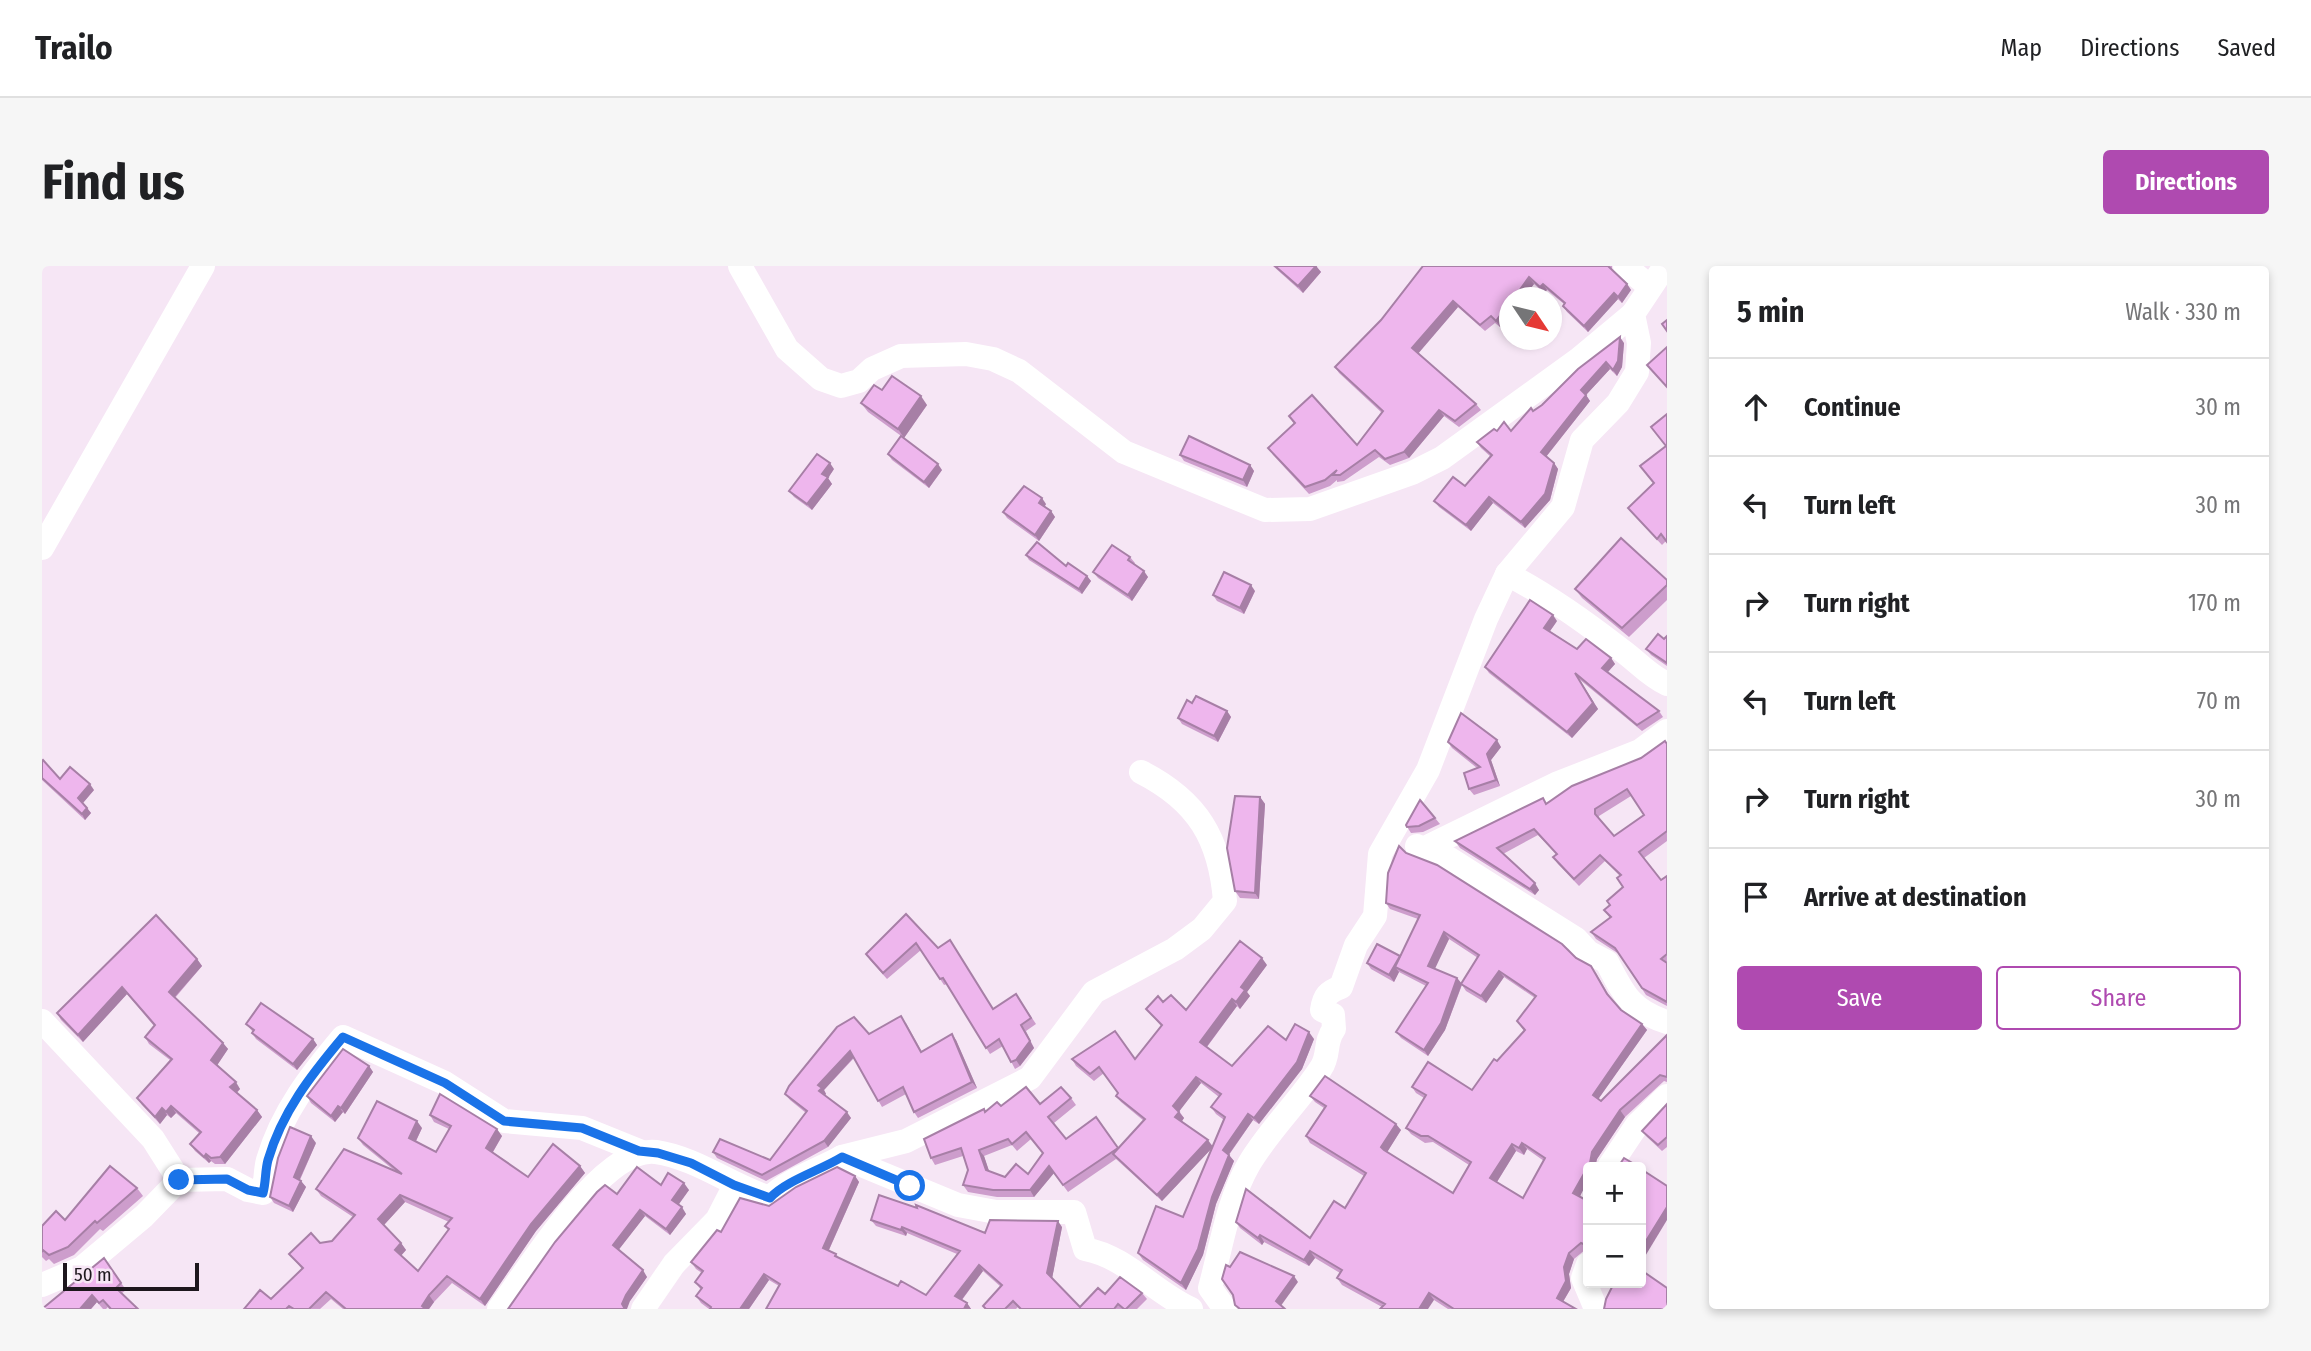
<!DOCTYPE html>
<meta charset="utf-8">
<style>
:root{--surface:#fff;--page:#f6f6f6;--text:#202124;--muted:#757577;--line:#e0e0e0;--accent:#af4ab0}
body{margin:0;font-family:"Fira Sans Condensed",sans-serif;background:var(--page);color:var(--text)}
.controls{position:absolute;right:21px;bottom:21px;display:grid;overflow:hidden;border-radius:7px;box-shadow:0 4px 10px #0003}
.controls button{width:63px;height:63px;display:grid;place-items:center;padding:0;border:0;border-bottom:2px solid var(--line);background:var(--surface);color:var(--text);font:35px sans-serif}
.compass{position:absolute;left:1457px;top:21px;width:63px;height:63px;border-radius:50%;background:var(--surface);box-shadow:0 4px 10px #0003;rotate:125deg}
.scale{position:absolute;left:21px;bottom:18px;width:136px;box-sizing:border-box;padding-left:7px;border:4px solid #1d171d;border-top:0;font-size:19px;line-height:24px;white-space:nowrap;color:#1d171d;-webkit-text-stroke:5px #f6e6f5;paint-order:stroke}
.stop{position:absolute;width:21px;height:21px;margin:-16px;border:5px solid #1a73e8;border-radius:50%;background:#fff}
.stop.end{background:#1a73e8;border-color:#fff;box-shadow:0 2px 7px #0008}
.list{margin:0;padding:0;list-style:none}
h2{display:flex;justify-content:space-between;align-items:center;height:91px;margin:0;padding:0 28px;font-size:30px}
h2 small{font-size:23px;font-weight:400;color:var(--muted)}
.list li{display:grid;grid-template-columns:46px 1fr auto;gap:21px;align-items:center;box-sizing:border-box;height:98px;padding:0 28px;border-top:2px solid var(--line)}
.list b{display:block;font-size:26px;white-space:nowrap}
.list em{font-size:23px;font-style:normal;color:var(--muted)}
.actions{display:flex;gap:14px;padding:21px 28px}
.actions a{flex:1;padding:16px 0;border:2px solid var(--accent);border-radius:7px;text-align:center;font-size:24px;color:var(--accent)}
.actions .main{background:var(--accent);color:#fff}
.icon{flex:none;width:38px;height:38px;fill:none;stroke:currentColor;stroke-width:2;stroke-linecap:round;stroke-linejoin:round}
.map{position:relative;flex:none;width:1625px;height:1043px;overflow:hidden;border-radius:7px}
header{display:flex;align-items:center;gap:42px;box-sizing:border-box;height:98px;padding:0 35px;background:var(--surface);border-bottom:2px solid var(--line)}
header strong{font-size:33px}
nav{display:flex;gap:38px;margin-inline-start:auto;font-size:24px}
.intro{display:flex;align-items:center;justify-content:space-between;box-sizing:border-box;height:168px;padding:0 42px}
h1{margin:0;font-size:49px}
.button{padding:18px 32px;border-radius:7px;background:var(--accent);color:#fff;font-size:24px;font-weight:700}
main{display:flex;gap:42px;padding:0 42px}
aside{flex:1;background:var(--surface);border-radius:7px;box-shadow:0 4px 10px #0003}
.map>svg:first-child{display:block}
</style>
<header>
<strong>Trailo</strong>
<nav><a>Map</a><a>Directions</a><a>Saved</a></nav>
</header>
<div class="intro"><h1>Find us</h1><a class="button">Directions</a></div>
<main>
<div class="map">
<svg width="1625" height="1043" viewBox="0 0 1625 1043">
<rect width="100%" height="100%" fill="#f6e6f5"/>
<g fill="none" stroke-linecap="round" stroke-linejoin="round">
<!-- minor -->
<g stroke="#fff" stroke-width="24">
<polyline points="698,0 745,83 779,113 799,120 817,115 830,103 859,90 924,88 951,93 977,105 1082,186 1223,244 1268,243 1370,207 1400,192 1537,93 1591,48"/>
<polyline points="1583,0 1608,21"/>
<polyline points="0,282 161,0"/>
<path d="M1465,308C1506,329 1542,355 1578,383C1595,395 1606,409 1625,418"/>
<polyline points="1375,580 1381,583 1514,518 1598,485 1625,465"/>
<path d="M1381,583L1406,592L1534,673L1546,686L1565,696C1581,727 1589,745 1625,756"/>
<polyline points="0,755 111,873 137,914"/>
<path d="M800,891L864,875L988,812L1052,726L1133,683L1160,663L1183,635C1178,573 1156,535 1099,506"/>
<polyline points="1567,901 1595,859 1625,830"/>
<polyline points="1546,998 1541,1012 1554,1043"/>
<path d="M0,1019L40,1002L102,950L137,914L185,913L206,924L221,927C224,916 223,905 226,894C240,846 269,809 301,771L403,817L462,855L540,862L597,885"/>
<path d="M457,1043C487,1003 561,879 614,886C654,892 690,920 728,932C743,915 779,903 800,891L916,939L954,946H1032L1043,983C1085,991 1111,1026 1149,1043"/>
<polyline points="601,1043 632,998 675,954 693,919"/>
<path d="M1183,1043L1168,1022C1179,982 1186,934 1207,898C1227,864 1257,836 1279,802C1288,789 1282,776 1292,763L1291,749L1280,744C1282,730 1286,726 1299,721L1314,679L1333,650L1338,588L1386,504L1444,353L1465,308L1521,241L1540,174L1576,137L1595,106L1597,77L1591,48L1623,0"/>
</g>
</g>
<!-- wall -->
<g fill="#cd9dcc" fill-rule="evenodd">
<polygon points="1231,0 1274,0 1279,6 1261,27"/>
<polygon points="1381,0 1570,0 1570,4 1585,18 1589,24 1580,37 1576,33 1546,66 1525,46 1521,40 1522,38 1505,24 1502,27 1492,18 1481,32 1467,32 1458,61 1453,57 1443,65 1416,41 1376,87 1434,138 1439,144 1417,161 1402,150 1367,192 1348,199 1337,191 1302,215 1295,216 1295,214 1288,220 1267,228 1231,189 1226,182 1252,158 1247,150 1315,179 1340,147 1297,107 1293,101 1339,54"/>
<polygon points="1582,77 1580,101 1575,110 1568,103 1544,129 1548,135 1504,191 1512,197 1516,203 1508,234 1483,262 1451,237 1429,265 1397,241 1392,235 1423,220 1449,191 1439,182 1435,176 1469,165 1491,145"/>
<polygon points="840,124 885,139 862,172 826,146 819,137"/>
<polygon points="1625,148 1624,275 1620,279 1591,248 1586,242 1611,217 1624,180 1609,161"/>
<polygon points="846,188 900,204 887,222 850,194"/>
<polygon points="1138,189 1208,199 1212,205 1205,221 1142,195"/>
<polygon points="792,203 786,212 790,218 770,244 752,231 747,225"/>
<polygon points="1004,238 1003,240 1009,245 1013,251 997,275 965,252 961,246"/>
<polygon points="984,289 1024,300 1045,310 1049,315 1040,328 987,294"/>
<polygon points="1088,291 1093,297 1092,298 1106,311 1090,335 1056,312 1051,306"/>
<polygon points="1625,314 1625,334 1587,371 1540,332 1533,323"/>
<polygon points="1213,325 1202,348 1175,335 1171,329"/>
<polygon points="1515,355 1508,365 1535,383 1569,392 1573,398 1566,406 1617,445 1621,451 1600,465 1537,413 1556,443 1530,472 1447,407 1443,401"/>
<polygon points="1625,370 1625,400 1609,389 1604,383"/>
<polygon points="1185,445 1189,451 1176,476 1140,458 1136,452"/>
<polygon points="1406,476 1459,481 1449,494 1458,520 1432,529 1427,523 1435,502 1410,482"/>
<path d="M1625,478V575L1602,592L1619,614L1625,610V740L1604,729L1577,688L1554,673L1549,666L1568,652L1562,644L1568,639L1581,621L1578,610L1563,595L1537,620L1516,598L1511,591L1514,588L1496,569L1461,588L1497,624L1493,629L1418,582L1413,575L1504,538L1599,492ZM1589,530L1602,549L1572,570L1557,553V550Z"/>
<polygon points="0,495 18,513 52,524 41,537 49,547 43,554 0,514"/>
<polygon points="1218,531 1223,538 1217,633 1198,632 1193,625"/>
<polygon points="1393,552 1398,558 1381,566 1369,567 1364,559"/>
<path d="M1364,587L1534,692L1554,707L1568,731L1579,744L1600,758L1605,764L1556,833L1559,835L1625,769V816L1622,815L1583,851L1555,893L1553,901H1546L1538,931L1546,935V984L1544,983L1532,993L1527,1008L1529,1022L1521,1036L1534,1043H1406L1392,1034L1340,1041L1300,1019L1295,1012L1298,1007L1273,992L1267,1000L1222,976L1220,979L1198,962L1194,956L1268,972L1303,942L1322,910L1268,877L1264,870L1282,842L1273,836L1268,830L1359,864L1345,886L1411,927L1427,899L1391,876L1383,877L1369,868L1364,862L1382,832L1374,827L1370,821L1430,824L1482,765L1475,755L1493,732L1462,711L1444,737L1424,725L1420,719L1403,764L1386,790L1359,772L1354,766L1384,720L1357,706L1352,716L1329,703L1325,697L1358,690L1376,653L1348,643L1344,637ZM1407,673L1436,692L1420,718L1415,712L1392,703ZM1485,883L1502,895L1481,932L1455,916L1474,885L1482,889Z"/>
<polygon points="864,648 952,743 974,728 994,758 984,765 992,782 978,800 973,803 961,780 948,788 905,718 902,719 879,684 845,713 828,694 824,688"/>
<polygon points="155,693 160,700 133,732 181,777 186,783 175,799 198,823 195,827 215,844 220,851 183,898 173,898 169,895 167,897 153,885 148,878 157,867 134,847 129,852 125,849 118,858 100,839 95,832 128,794 107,778 103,771 112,760 85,728 41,776 19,754 15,747"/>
<path d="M1225,699L1205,726L1208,730L1198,743L1195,740L1165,781L1190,800L1244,774L1272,773L1260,803L1217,858L1211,854L1187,889L1192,895L1174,938L1161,989L1144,1024L1101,994L1096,987L1141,951L1170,882L1120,935L1074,893L1026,926L1012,907L992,931H955L926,926L921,919L926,904L921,890L893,899L889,892L944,846L959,840L998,838L1029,832L1034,839L1012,857L1024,873L1076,882L1102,855L1079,836L1074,830L1076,827L1062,807L1052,815L1034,800L1030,793H1093L1119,760L1104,743L1121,736L1144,744ZM1159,817L1177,831L1169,841L1174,848L1182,854L1171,880L1140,855L1142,852L1137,845ZM989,873L1001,887L986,908L963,911L947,905L942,890L970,879L975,885Z"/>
<polygon points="864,757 880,786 914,774 935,822 876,852 872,846 864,828 840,841 812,792 782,824 784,828 783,829 809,852 786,881 724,915 675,892 671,886 728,894 764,847 748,834 743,828 827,768"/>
<polygon points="204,758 271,773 275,779 255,804 214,773 210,767 211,766"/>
<polygon points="327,800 331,806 303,848 301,846 293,856 269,837 265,830"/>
<polygon points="1625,838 1625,881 1620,885 1605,871 1600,865"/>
<path d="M388,849L460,870L451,886L486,911L538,900L543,907L494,965L443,1040L410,1017L392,1036L387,1043H301L289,1033L278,1043H202L229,1033L260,1003L247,988L278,977L290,975L311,951L279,930L274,923L353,905L321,879L316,872L380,862L374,875L394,886L407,863L392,856ZM363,936L407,956L403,960L406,964L376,1005L359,989L364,984L359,977L342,959Z"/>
<polygon points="274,877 258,914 264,921 251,946 232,937 228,931"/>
<polygon points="813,910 817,916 787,984 794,988 797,992 856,1020 884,1029 915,988 865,967 864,970 834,960 829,954 943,967 1020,961 1010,1012 1038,1041 1063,1028 1100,1027 1105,1033 1095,1043 977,1043 976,1041 974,1043 943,1043 941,1040 959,1021 941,1005 920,1034 925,1037 929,1043 724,1043 737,1020 727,1014 707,1043 667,1043 659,1037 654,1030 659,1024 653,1016 660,1007 654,1003 649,996 679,966 727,940"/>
<polygon points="619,919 647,924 636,938 644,948 628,969 603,950 576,984 605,1011 588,1035 466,1043 575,928"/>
<polygon points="95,922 101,930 61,965 58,963 32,989 12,998 7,993 4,995 0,991 0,960 23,954"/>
<polygon points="62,992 84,1024 80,1027 96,1043 67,1043 66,1041 64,1043 61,1043 55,1036 49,1043"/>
</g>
<!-- shaded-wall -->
<g fill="#a77fa6">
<polygon points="1274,0 1279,6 1261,27 1256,20"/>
<polygon points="1487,11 1492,18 1481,32 1472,32"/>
<polygon points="1501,18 1505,24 1502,27 1498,21"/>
<polygon points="1585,18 1589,24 1580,37 1576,31"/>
<polygon points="1572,27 1576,33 1546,66 1542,60"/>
<polygon points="1411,35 1416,41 1375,89 1370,82"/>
<polygon points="1467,37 1467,49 1458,61 1454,55"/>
<polygon points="1578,71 1582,77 1580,101 1575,110 1571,104"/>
<polygon points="1564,96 1568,103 1544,129 1548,135 1503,192 1499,186 1539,124"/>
<polygon points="879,130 885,139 862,172 856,163"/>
<polygon points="1397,144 1402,150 1367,192 1362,186"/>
<polygon points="788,197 792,203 786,212 790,218 770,244 765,238 780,208"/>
<polygon points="1512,197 1516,203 1508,234 1483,262 1479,256"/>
<polygon points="896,198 900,204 887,222 882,216"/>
<polygon points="1208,199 1212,205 1205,221 1201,214"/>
<polygon points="1447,231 1451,237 1429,265 1424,259"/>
<polygon points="1000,232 1004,238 1001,243 997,237"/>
<polygon points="1009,245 1013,251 997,275 993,269"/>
<polygon points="1102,305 1106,311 1090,335 1086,329"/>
<polygon points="1045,310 1049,315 1040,328 1037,323"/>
<polygon points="1209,319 1213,325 1202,348 1198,342"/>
<polygon points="1511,349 1515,355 1506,368 1502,362"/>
<polygon points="1569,392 1573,398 1564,408 1560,402"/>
<polygon points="1533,407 1556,443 1530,472 1525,466"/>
<polygon points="1185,445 1189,451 1176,476 1172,470"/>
<polygon points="1455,474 1459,481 1449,494 1458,520 1454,514 1445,488"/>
<polygon points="48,518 52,524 40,538 36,532"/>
<polygon points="1218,531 1223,538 1217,633 1213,627"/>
<polygon points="45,542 49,547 43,554 40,548"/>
<polygon points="1493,617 1497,624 1493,629 1488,623"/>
<polygon points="1402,666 1407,673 1391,707 1386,700"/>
<polygon points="1358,690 1353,701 1357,706 1352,716 1347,709"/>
<polygon points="1220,692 1225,699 1205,726 1208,730 1198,743 1194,736 1199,721"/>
<polygon points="155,693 160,700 131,733 127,726"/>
<polygon points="1457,705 1462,711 1444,737 1439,730"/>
<polygon points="1415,712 1420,718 1403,764 1386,790 1382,784"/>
<polygon points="80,721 85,728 41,776 36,769"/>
<polygon points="1190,733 1195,740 1163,783 1158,776"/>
<polygon points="1600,758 1605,764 1555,835 1551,829"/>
<polygon points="979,759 992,782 978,800 974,794"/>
<polygon points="1267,766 1272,773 1260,803 1217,858 1212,852"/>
<polygon points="910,768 914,774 935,822 930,816"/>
<polygon points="271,773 275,779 255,804 251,798"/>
<polygon points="181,777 186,783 174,801 169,794"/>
<polygon points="808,785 812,791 782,824 784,828 781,831 777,825 776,819"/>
<polygon points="327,800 331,806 303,848 299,842"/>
<polygon points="1154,811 1159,817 1136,847 1131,840"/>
<polygon points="194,816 198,823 193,828 188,821"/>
<polygon points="129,840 134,847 129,852 124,846"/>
<polygon points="296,840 301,846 293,856 289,850"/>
<polygon points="120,842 125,849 118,858 113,851"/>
<polygon points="215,844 220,851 183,898 178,891"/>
<polygon points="1578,844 1583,851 1555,893 1553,901 1546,901 1546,915 1536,934 1531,927 1550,886"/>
<polygon points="805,846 809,852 786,881 782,875"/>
<polygon points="1137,846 1142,852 1138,858 1133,851"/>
<polygon points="1206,848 1211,854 1185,891 1181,884"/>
<polygon points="375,855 380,862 372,879 367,872"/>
<polygon points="1354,858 1359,864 1344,888 1339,881"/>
<polygon points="455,863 460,870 449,889 444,882"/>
<polygon points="269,870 274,877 256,917 252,911"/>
<polygon points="1166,874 1171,881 1120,935 1115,929"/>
<polygon points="1480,877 1485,883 1482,889 1477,882"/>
<polygon points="1470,878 1474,885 1453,919 1448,912"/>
<polygon points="937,884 942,890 949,911 944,904"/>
<polygon points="164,888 169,895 167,897 162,891"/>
<polygon points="1187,889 1192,895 1174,938 1161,989 1144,1024 1139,1017 1170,931"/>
<polygon points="538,900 543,907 494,965 443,1040 438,1033 489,958"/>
<polygon points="1007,900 1012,907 992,931 988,924"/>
<polygon points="813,910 817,916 785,988 781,982"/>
<polygon points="259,915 264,921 251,946 247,940"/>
<polygon points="642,917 647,924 635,941 630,934"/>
<polygon points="358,929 363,936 341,960 336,953"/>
<polygon points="1625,940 1625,954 1599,997 1599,983"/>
<polygon points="640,941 644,948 628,969 624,963"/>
<polygon points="598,944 603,950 575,986 571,979"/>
<polygon points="1016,955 1020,961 1010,1013 1005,1007"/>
<polygon points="860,961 865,967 864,970 859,964"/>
<polygon points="1218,969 1222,976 1220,979 1216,972"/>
<polygon points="359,977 364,984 358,991 353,984"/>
<polygon points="1268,985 1273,992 1267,1000 1262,994"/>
<polygon points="1527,987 1532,993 1527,1008 1529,1022 1519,1039 1515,1032 1522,1001"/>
<polygon points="937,999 941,1005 918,1036 913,1030"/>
<polygon points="601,1004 605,1011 588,1035 585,1043 583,1043 580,1038 584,1029"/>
<polygon points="722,1008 727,1014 707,1043 698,1043"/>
<polygon points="1252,1010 1256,1016 1238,1041 1234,1035"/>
<polygon points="1387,1027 1392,1034 1386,1043 1377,1043"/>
<polygon points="50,1029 55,1036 49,1043 38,1043"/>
<polygon points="387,1029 392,1036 387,1043 382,1043 380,1040"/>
<polygon points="925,1037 929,1043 922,1043"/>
</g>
<!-- building -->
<g fill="#eeb6ed" stroke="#a77fa6" stroke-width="2" fill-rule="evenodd">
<polygon points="1233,0 1274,0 1256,20"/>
<polygon points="1381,0 1566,0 1585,18 1576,31 1572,27 1542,60 1521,40 1523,37 1501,18 1498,21 1487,11 1472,32 1467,32 1467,37 1454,55 1449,50 1438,59 1411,35 1370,82 1434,138 1413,155 1397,144 1362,186 1343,193 1333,184 1298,209 1291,209 1295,204 1283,214 1263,221 1226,182 1253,157 1247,150 1270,129 1315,179 1341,145 1293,101 1339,54"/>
<polygon points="1625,54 1625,65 1620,58"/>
<polygon points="1578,71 1576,95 1571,104 1564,96 1539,124 1544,129 1499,186 1512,197 1503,228 1479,256 1447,231 1424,259 1392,235 1411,211 1423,220 1450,189 1435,176 1452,163 1455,165 1462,156 1469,165 1489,142 1491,145 1500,139 1536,103"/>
<polygon points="1625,81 1625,121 1605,99"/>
<polygon points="850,110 879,130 856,163 819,137 832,119 840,124"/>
<polygon points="1625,148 1625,276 1619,268 1615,273 1586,242 1612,217 1598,200 1624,180 1609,161"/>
<polygon points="859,170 896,198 882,216 846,188"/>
<polygon points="1147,170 1208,199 1201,214 1138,189"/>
<polygon points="775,188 788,197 780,208 786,211 765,238 747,225"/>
<polygon points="982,220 1000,232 997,237 1009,245 993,269 961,246"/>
<polygon points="1579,272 1625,314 1625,319 1580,362 1533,323"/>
<polygon points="995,276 1024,300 1026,297 1045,310 1037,323 984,289"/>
<polygon points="1070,279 1088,291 1086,294 1102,305 1086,329 1051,306"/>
<polygon points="1182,306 1209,319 1198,342 1171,329"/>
<polygon points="1488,334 1511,349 1502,362 1535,383 1544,373 1569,392 1560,402 1617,445 1595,459 1533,407 1551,437 1525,466 1443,401"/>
<polygon points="1616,368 1622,373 1625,370 1625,397 1604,383"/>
<polygon points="1154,430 1185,445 1172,470 1136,452 1145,434 1150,437"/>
<polygon points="1419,447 1455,474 1445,488 1454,514 1427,523 1422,507 1438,501 1406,476"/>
<path d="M1623,475L1625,478V565L1597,586L1619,614L1625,610V688L1619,693L1625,697V736L1600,722L1573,682L1549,666L1569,651L1562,644L1568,639L1565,635L1581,621L1575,612L1579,609L1558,589L1532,613L1511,591L1515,588L1492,563L1455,582L1493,617L1488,623L1413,575L1501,532L1504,538L1530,520L1599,492ZM1585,523L1602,549L1572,570L1553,548V543Z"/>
<polygon points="1,494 18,513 28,501 48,518 36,532 45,542 40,548 0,512 0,495"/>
<polygon points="1193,530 1218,531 1213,627 1193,625 1185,582"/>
<polygon points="1378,534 1393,552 1377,560 1365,561 1364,559"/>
<path d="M1357,580L1364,587L1395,599L1520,678L1534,692L1549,700L1565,728L1579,744L1600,758L1551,829L1559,835L1625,769V811L1618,809L1578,844L1550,886L1548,897L1531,927L1546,935V980L1539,977L1527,987L1522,1001L1524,1015L1515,1032L1534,1043H1412L1387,1027L1377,1043H1338L1343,1038L1295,1012L1300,1004L1268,985L1262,994L1218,969L1216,972L1194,956L1204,923L1268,972L1292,935L1303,942L1324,907L1264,870L1284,840L1268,830L1283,810L1354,858L1339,881L1342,884L1411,927L1429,896L1386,870H1379L1364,862L1384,829L1370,821L1386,796L1430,824L1452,793L1455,795L1483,764L1475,755L1494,730L1457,705L1439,730L1419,718L1437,689L1402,666L1386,700L1415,712L1399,757L1382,784L1354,766L1386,717L1353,701L1378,649L1344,637L1346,607ZM1480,877L1503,892L1481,932L1448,912L1470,878L1477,882Z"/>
<polygon points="864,648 896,682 908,674 951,743 974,728 989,752 979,759 988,775 974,794 969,796 957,773 944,782 901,712 898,713 874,677 841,707 824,688"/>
<polygon points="114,649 155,693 127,726 181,777 169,794 194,816 188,821 215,844 178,891 169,892 164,888 162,891 148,878 159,866 129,840 124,846 120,842 113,851 95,832 130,793 103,771 113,759 80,721 36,769 15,747"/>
<polygon points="1198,675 1220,692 1199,721 1203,724 1194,736 1190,733 1158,776 1190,800 1226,760 1244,774 1253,758 1267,766 1255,796 1212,852 1206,848 1181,884 1187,889 1170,931 1156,983 1139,1017 1096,987 1114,940 1141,951 1183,851 1169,841 1179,828 1154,811 1131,840 1137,846 1133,851 1166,874 1115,929 1071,888 1103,853 1074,830 1076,827 1057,801 1048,808 1030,793 1073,765 1093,793 1120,759 1104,743 1116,730 1121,736 1129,729 1144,744"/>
<polygon points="1335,678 1358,690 1347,709 1325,697"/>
<polygon points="219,737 271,773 251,798 210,767 212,764 204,758"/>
<polygon points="859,750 879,786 910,768 930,816 872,846 861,821 836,835 808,785 776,819 780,822 777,825 805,846 782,875 720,909 671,886 678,873 728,894 765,845 743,828 747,820 795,761 812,751 827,768"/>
<polygon points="301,783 327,800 299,842 296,840 289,850 265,830"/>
<path d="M984,821L998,838L1019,821L1029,832L1006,851L1024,873L1054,851L1076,882L1021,919L1007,900L988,924H951L921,919L926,904L919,882L889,892L882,873L942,843L943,846L955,836L959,840ZM984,866L1001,887L986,908L974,898L963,911L944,904L937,884L966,873L970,878Z"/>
<path d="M398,828L455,863L444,882L486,911L511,878L538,900L489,958L438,1033L405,1010L387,1029L380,1040L384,1043H304L284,1026L267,1043H252L247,1040L244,1043H202L218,1024L229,1033L261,1002L247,988L269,967L278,977L290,975L313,949L274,923L302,883L360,908L316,872L335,835L375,855L367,872L394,886L409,860L388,849ZM358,929L410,952L403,960L407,963L376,1005L353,984L359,977L336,953Z"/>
<polygon points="1625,838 1625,871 1616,879 1600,865"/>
<polygon points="248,861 269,870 252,911 259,915 247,940 228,931 236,892"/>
<polygon points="1582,892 1597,901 1576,901"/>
<polygon points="68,900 95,922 55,957 53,955 26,981 7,989 1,984 0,986 0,960 14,945 23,954"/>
<polygon points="595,901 619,919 626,907 642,917 630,934 640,941 624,963 598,944 571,979 601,1004 584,1029 580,1038 583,1043 466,1043 513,976 555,926 563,919 575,928"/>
<polygon points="795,901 813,910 781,982 794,988 793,990 856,1020 859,1015 884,1029 918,985 860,961 859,964 829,954 837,929 875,942 874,939 943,967 948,954 1016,955 1005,1007 1038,1041 1056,1022 1063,1028 1078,1011 1100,1027 1084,1043 1082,1043 1076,1038 1072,1043 979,1043 971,1035 963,1043 944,1043 941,1040 960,1019 937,999 913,1030 925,1037 922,1043 724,1043 738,1018 722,1008 698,1043 668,1043 669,1041 654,1030 660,1022 653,1016 661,1005 649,996 675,964 679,966 698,932 727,940 754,921"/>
<polygon points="1599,903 1625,920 1625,941 1599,983"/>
<polygon points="1198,986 1252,1010 1234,1035 1243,1043 1198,1043 1193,1039 1191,1029 1180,1013 1184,999 1188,1001"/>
<polygon points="62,992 79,1017 74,1022 96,1043 69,1043 61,1034 57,1037 50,1029 38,1043 0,1043"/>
<polygon points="1599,1004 1625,1022 1625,1043 1562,1043 1564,1033 1572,1017 1599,1017"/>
</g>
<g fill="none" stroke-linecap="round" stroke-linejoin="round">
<!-- route -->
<path stroke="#1a73e8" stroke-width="9" d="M137,914L185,913L206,924L221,927C224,916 223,905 226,894C240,846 269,809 301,771L403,817L462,855L540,862L597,885L616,887L649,897L692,919L728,932C743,915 779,904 800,891L868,920"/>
</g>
</svg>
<div class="controls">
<button>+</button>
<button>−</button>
</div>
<svg class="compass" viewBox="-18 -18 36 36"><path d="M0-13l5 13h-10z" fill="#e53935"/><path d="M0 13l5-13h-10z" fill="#757577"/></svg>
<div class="scale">50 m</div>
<div class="stop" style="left:868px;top:920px"></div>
<div class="stop end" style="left:137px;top:914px"></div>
</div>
<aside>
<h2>5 min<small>Walk · 330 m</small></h2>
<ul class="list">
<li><svg class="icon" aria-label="ahead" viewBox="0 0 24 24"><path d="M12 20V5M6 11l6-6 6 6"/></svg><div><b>Continue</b></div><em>30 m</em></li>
<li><svg class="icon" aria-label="left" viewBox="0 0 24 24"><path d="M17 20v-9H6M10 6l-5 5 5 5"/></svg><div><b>Turn left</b></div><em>30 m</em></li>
<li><svg class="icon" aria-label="right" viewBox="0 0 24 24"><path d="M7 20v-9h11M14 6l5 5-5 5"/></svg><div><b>Turn right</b></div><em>170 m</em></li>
<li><svg class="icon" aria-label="left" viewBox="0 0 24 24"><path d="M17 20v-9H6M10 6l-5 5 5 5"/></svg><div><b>Turn left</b></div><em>70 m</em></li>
<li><svg class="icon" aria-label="right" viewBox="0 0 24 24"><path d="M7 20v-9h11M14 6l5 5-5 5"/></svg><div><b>Turn right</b></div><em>30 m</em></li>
<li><svg class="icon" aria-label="arrive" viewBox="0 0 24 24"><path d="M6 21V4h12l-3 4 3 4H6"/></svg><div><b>Arrive at destination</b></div></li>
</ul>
<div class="actions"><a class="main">Save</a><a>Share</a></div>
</aside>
</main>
